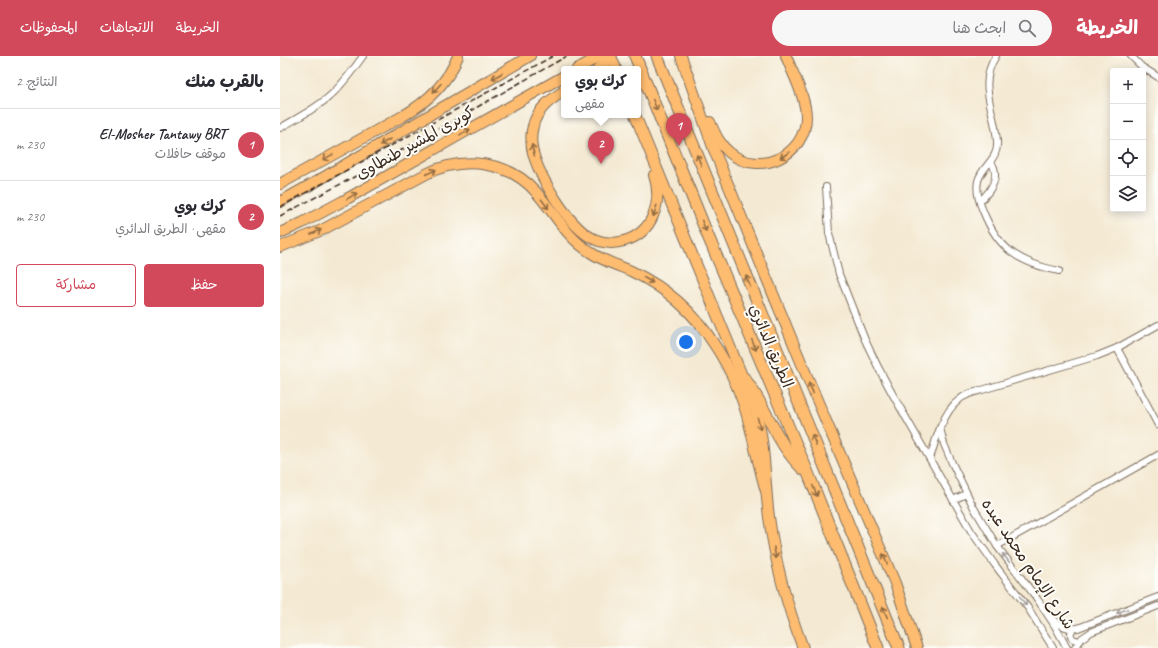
<!DOCTYPE html>
<html lang="ar">
<meta charset="utf-8">
<style>
:root{--surface:#fff;--page:#f7f7f7;--text:#2b2b33;--muted:#7c7c81;--line:#e1e1e2;--accent:#d1495b}
body{margin:0;font-family:Caveat,"Playpen Sans Arabic",sans-serif;background:var(--page);color:var(--text);direction:rtl}
.controls{position:absolute;right:12px;top:12px;display:grid;overflow:hidden;border-radius:4px;box-shadow:0 2px 10px #0003}
.controls button{width:36px;height:36px;display:grid;place-items:center;padding:0;border:0;border-bottom:1px solid var(--line);background:var(--surface);color:var(--text);font:20px sans-serif}
.you{position:absolute;left:406px;top:286px;width:14px;height:14px;margin:-10px;border:3px solid #fff;border-radius:50%;background:#1a73e8;box-shadow:0 0 0 6px #1a73e833}
.badge{display:grid;place-items:center;width:26px;height:26px;border-radius:50%;background:var(--accent);color:#fff;font-size:13px;font-weight:700}
.pin{position:absolute;translate:-50% -33px;filter:drop-shadow(0 1px 2px #0008)}
.pin::after{content:'';position:absolute;top:21px;width:14px;height:12px;background:inherit;clip-path:polygon(0 0,100% 0,50% 100%)}
.popup{position:absolute;left:281px;top:10px;width:80px;height:52px;box-sizing:border-box;display:grid;place-content:center;border-radius:4px;background:var(--surface);filter:drop-shadow(0 1px 3px #0005);font-size:13px;white-space:nowrap;color:var(--muted)}
.popup b{font-size:15px;color:var(--text)}
.popup::after{content:'';position:absolute;left:50%;top:100%;margin-left:-8px;border:8px solid transparent;border-top-color:var(--surface)}
.list{margin:0;padding:0;list-style:none}
h2{display:flex;justify-content:space-between;align-items:center;height:52px;margin:0;padding:0 16px;font-size:17px}
h2 small{font-size:13px;font-weight:400;color:var(--muted)}
.list li{display:grid;grid-template-columns:26px 1fr auto;gap:12px;align-items:center;box-sizing:border-box;height:72px;padding:0 16px;border-top:1px solid var(--line)}
.list b{display:block;font-size:15px;white-space:nowrap}
.list p{margin:0;font-size:13px;white-space:nowrap;color:var(--muted)}
.list em{font-size:13px;font-style:normal;color:var(--muted)}
.actions{display:flex;gap:8px;padding:12px 16px}
.actions a{flex:1;padding:9px 0;border:1px solid var(--accent);border-radius:4px;text-align:center;font-size:14px;color:var(--accent)}
.actions .main{background:var(--accent);color:#fff}
.icon{flex:none;width:22px;height:22px;fill:none;stroke:currentColor;stroke-width:2;stroke-linecap:round;stroke-linejoin:round}
.map{position:relative;flex:none;width:878px;height:592px;overflow:hidden;direction:ltr}
header{display:flex;align-items:center;gap:24px;box-sizing:border-box;height:56px;padding:0 20px;background:var(--accent);color:#fff}
header strong{font-size:19px}
nav{display:flex;gap:22px;margin-inline-start:auto;font-size:14px}
.search{width:280px;height:36px;background:var(--page);display:flex;align-items:center;gap:10px;box-sizing:border-box;padding:0 14px;border-radius:22px;color:var(--muted);font-size:15px}
main{display:flex}
aside{flex:1;background:var(--surface)}
.map>svg:first-child{display:block}
</style>
<header>
<strong>الخريطة</strong>
<div class="search"><svg class="icon" aria-label="search" viewBox="0 0 24 24"><circle cx="10" cy="10" r="6"/><path d="M15 15l6 6"/></svg>ابحث هنا</div>
<nav><a>الخريطة</a><a>الاتجاهات</a><a>المحفوظات</a></nav>
</header>
<main>
<div class="map">
<svg width="878" height="592" viewBox="0 0 878 592">
<rect width="100%" height="100%" fill="#fdfcf7"/>
<filter id="ink" filterUnits="userSpaceOnUse"><feTurbulence type="fractalNoise" baseFrequency=".025" numOctaves="2"/><feDisplacementMap in="SourceGraphic" scale="8" xChannelSelector="R" yChannelSelector="G"/><feConvolveMatrix kernelMatrix="1 2 1 2 8 2 1 2 1" color-interpolation-filters="sRGB"/></filter>
<filter id="wash" filterUnits="userSpaceOnUse"><feTurbulence type="fractalNoise" baseFrequency=".012" numOctaves="4" result="noise"/><feDisplacementMap in="SourceGraphic" scale="16" xChannelSelector="R" yChannelSelector="G"/><feGaussianBlur stdDeviation="0.9" result="paint"/><feColorMatrix in="noise" values="0 0 0 0 0 0 0 0 0 0 0 0 0 0 0 0 0 1.4 0 .05"/><feComposite in="paint" operator="in"/></filter>
<g filter="url(#wash)">
<rect width="100%" height="100%" fill="#f4e9d2"/>
</g>
<g filter="url(#ink)">
<g fill="none" stroke-linecap="round" stroke-linejoin="round">
<defs>
<g id="minor">
<path d="M716,0C697,28 715,55 717,85C719,104 702,109 698,125C696,135 699,146 703,155C718,193 739,207 779,215"/>
<polyline points="851,0 862,11 878,21"/>
<path d="M0,72C17,62 36,53 51,39C63,28 73,14 83,0"/>
<polyline points="546,131 549,177 559,218 585,284 598,311 613,339 691,475 715,509 748,552 773,592"/>
<path d="M700,145C711,135 721,120 711,106"/>
<polyline points="837,292 878,369"/>
<polyline points="660,372 664,388 672,407 694,452 717,490 758,544 775,570 787,592"/>
<path d="M650,403C655,385 663,356 679,344C685,338 694,336 702,334L817,300L837,292L878,269"/>
<polyline points="673,444 686,438"/>
<polyline points="717,490 878,399"/>
<path d="M772,563C781,569 787,574 798,572L878,541"/>
<path d="M793,573C790,576 790,580 793,583L799,585"/>
<polyline points="795,592 802,582 811,576 878,550"/>
</g>
<g id="trunk">
<polyline points="331,0 336,13"/>
<polyline points="401,0 434,94 526,318 615,527 637,592"/>
<polyline points="297,13 320,0"/>
<polyline points="318,13 323,9 331,0"/>
<path d="M284,35C270,44 257,53 253,70C251,77 251,85 252,92C257,118 289,172 314,183C323,187 334,188 344,185C373,177 383,146 374,119"/>
<path d="M355,59L474,349C486,386 484,423 489,461C495,506 507,550 523,592"/>
<path d="M430,66C435,78 440,89 450,97C480,121 526,99 526,61C526,42 513,18 506,0"/>
<path d="M0,128L123,60C147,46 168,26 178,0"/>
<polyline points="0,146 39,124 250,0"/>
<polyline points="0,177 22,167 63,145 284,20"/>
<path d="M0,191L42,174L146,118C182,100 228,104 256,136C275,157 285,180 310,196C323,205 337,209 351,215C385,231 414,256 434,288C450,312 462,339 469,367C475,390 479,412 486,435"/>
</g>
<g id="motorway">
<polyline points="355,0 428,180 528,417 598,592"/>
<polyline points="377,0 619,592"/>
<path d="M464,322C487,351 496,388 523,413"/>
</g>
</defs>
<!-- minor casing -->
<use href="#minor" stroke="#7c6d5d" stroke-width="8"/>
<!-- trunk casing -->
<use href="#trunk" stroke="#7c6d5d" stroke-width="12"/>
<!-- motorway casing -->
<use href="#motorway" stroke="#7c6d5d" stroke-width="13"/>
<!-- minor -->
<use href="#minor" stroke="#fff" stroke-width="6"/>
<!-- trunk -->
<use href="#trunk" stroke="#febc70" stroke-width="10"/>
<!-- motorway -->
<use href="#motorway" stroke="#febc70" stroke-width="11"/>
<!-- rail -->
<g stroke="#3b2a1e" stroke-width="1.5" stroke-dasharray="6 3" stroke-linecap="butt">
<polyline points="0,151 273,0"/>
<polyline points="0,160 76,120 287,0"/>
</g>
</g>
<!-- one-way arrows -->
<defs><path id="oneway-shaft" d="M-6 0H5M1.5-3L5.5 0L1.5 3" fill="none" stroke-width="1.6" stroke-linecap="round" stroke-linejoin="round"/></defs>
<g stroke="#936c43">
<use href="#oneway-shaft" transform="translate(217 20) rotate(150)"/>
<use href="#oneway-shaft" transform="translate(157 32) rotate(132)"/>
<use href="#oneway-shaft" transform="translate(375 49) rotate(68)"/>
<use href="#oneway-shaft" transform="translate(185 76) rotate(-29)"/>
<use href="#oneway-shaft" transform="translate(105 86) rotate(150)"/>
<use href="#oneway-shaft" transform="translate(253 94) rotate(-104)"/>
<use href="#oneway-shaft" transform="translate(505 99) rotate(147)"/>
<use href="#oneway-shaft" transform="translate(48 101) rotate(151)"/>
<use href="#oneway-shaft" transform="translate(419 104) rotate(-112)"/>
<use href="#oneway-shaft" transform="translate(151 116) rotate(-25)"/>
<use href="#oneway-shaft" transform="translate(72 140) rotate(-31)"/>
<use href="#oneway-shaft" transform="translate(265 148) rotate(53)"/>
<use href="#oneway-shaft" transform="translate(375 155) rotate(108)"/>
<use href="#oneway-shaft" transform="translate(424 170) rotate(68)"/>
<use href="#oneway-shaft" transform="translate(36 176) rotate(-25)"/>
<use href="#oneway-shaft" transform="translate(368 224) rotate(30)"/>
<use href="#oneway-shaft" transform="translate(468 225) rotate(-112)"/>
<use href="#oneway-shaft" transform="translate(474 289) rotate(67)"/>
<use href="#oneway-shaft" transform="translate(531 332) rotate(-113)"/>
<use href="#oneway-shaft" transform="translate(479 368) rotate(77)"/>
<use href="#oneway-shaft" transform="translate(534 384) rotate(-112)"/>
<use href="#oneway-shaft" transform="translate(535 435) rotate(68)"/>
<use href="#oneway-shaft" transform="translate(495 497) rotate(79)"/>
<use href="#oneway-shaft" transform="translate(605 503) rotate(-113)"/>
<use href="#oneway-shaft" transform="translate(605 556) rotate(-112)"/>
</g>
<g stroke="#a79f9a">
<use href="#oneway-shaft" transform="translate(726 502) rotate(-128)"/>
<use href="#oneway-shaft" transform="translate(743 545) rotate(54)"/>
<use href="#oneway-shaft" transform="translate(842 555) rotate(159)"/>
</g>
</g>
<g text-anchor="middle" dominant-baseline="central" stroke-width="4" stroke-linejoin="round" paint-order="stroke">
<!-- street labels -->
<g font-size="16" fill="#3b2a1e" stroke="#fdfcf7">
<text transform="translate(135 87) rotate(-29)">كوبرى المشير طنطاوى</text>
<text transform="translate(491 290) rotate(67)">الطريق الدائري</text>
<text transform="translate(748 508) rotate(56)">شارع الإمام محمد عبده</text>
</g>
</g>
</svg>
<div class="controls">
<button>+</button>
<button>−</button>
<button><svg class="icon" aria-label="locate" viewBox="0 0 24 24"><circle cx="12" cy="12" r="6"/><path d="M12 2v4M12 18v4M2 12h4M18 12h4"/></svg></button>
<button><svg class="icon" aria-label="layers" viewBox="0 0 24 24"><path d="M12 4l9 5-9 5-9-5zM3 14l9 5 9-5"/></svg></button>
</div>
<div class="you"></div>
<div class="pin badge" style="left:399px;top:90px">1</div>
<div class="pin badge" style="left:321px;top:108px">2</div>
<div class="popup"><b>كرك بوي</b>مقهى</div>
</div>
<aside>
<h2>بالقرب منك<small>النتائج: 2</small></h2>
<ul class="list">
<li><span class="badge">1</span><div><b>El-Mosher Tantawy BRT</b><p>موقف حافلات</p></div><em>230 m</em></li>
<li><span class="badge">2</span><div><b>كرك بوي</b><p>مقهى · الطريق الدائري</p></div><em>230 m</em></li>
</ul>
<div class="actions"><a class="main">حفظ</a><a>مشاركة</a></div>
</aside>
</main>
